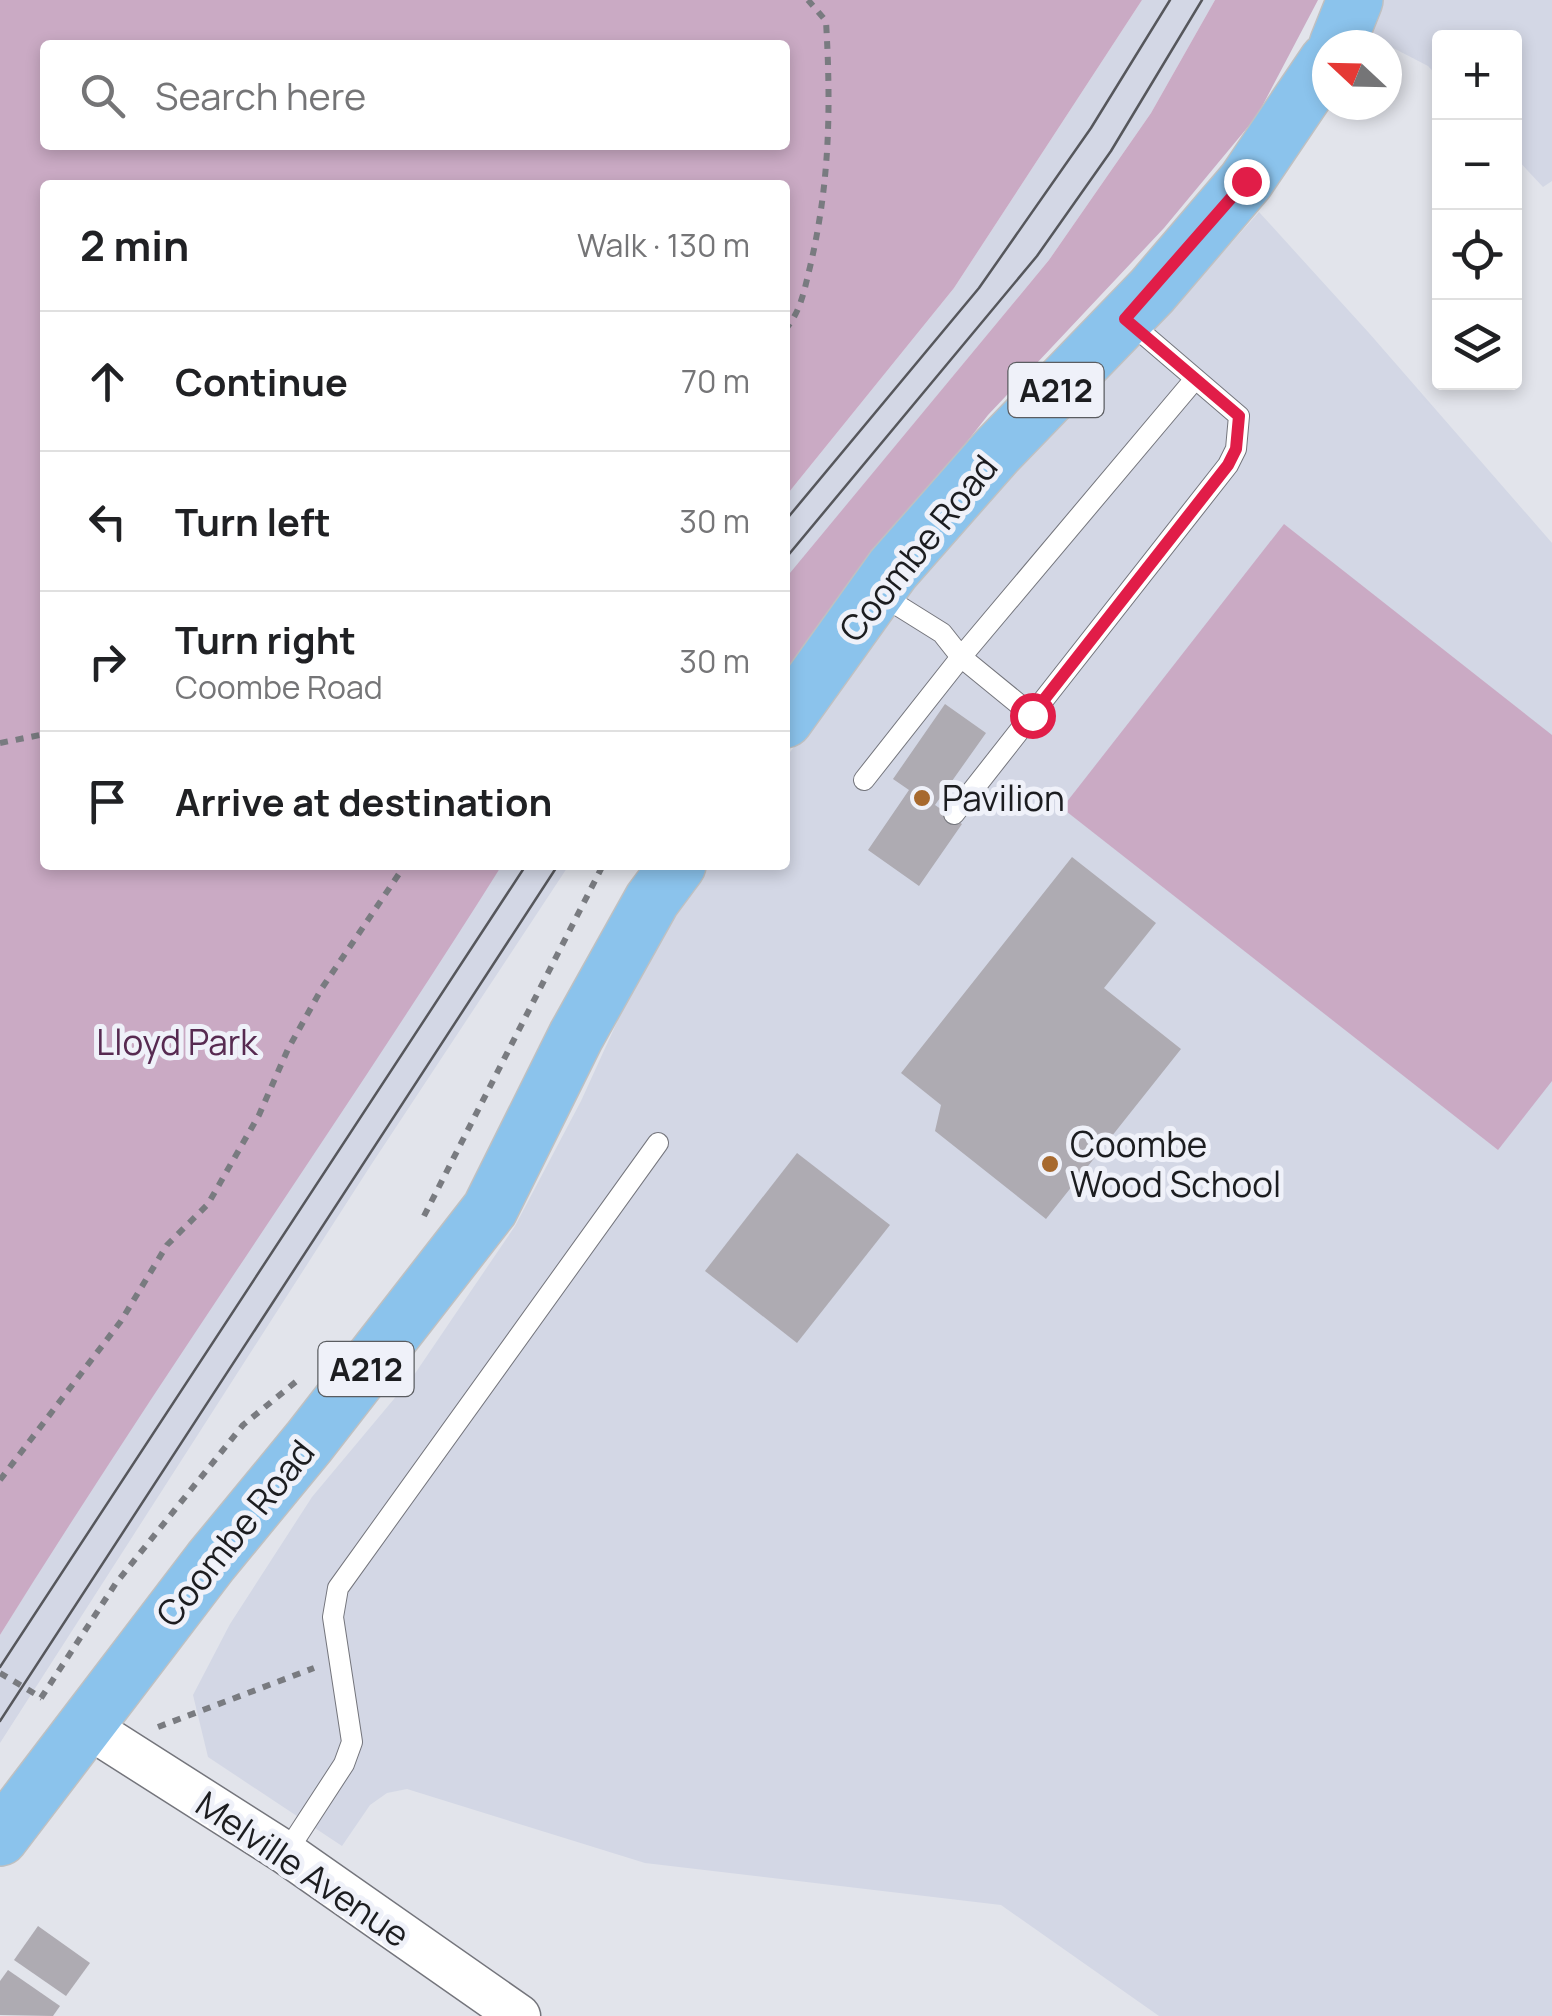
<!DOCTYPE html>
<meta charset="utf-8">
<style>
:root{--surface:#fff;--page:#f2f2f2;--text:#202124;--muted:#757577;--line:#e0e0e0}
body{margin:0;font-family:Manrope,sans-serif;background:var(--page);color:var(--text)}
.controls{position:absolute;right:30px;top:30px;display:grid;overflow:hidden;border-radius:10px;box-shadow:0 5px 15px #0003}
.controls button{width:90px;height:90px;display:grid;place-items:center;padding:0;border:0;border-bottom:2px solid var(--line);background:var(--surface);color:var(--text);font:50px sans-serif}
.compass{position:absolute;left:1312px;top:30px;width:90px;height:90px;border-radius:50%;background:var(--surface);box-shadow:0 5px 15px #0003;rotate:292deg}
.stop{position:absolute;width:30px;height:30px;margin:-22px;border:8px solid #e11d48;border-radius:50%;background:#fff}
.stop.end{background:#e11d48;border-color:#fff;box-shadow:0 2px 10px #0008}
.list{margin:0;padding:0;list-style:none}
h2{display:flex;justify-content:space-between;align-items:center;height:130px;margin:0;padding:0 40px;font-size:42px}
h2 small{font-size:32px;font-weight:400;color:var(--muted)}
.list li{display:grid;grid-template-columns:65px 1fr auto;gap:30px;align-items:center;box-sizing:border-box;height:140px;padding:0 40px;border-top:2px solid var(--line)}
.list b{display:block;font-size:38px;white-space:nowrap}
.list p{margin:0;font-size:32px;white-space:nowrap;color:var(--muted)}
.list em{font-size:32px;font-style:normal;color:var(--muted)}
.icon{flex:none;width:55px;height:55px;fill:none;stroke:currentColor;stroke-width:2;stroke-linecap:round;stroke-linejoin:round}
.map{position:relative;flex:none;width:1552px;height:2016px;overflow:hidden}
.search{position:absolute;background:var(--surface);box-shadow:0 5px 15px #0003;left:40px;top:40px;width:750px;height:110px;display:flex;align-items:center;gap:25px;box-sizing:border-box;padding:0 35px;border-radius:10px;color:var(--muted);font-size:38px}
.panel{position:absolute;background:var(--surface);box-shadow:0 5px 15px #0003;left:40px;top:180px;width:750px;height:690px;border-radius:10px}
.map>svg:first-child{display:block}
</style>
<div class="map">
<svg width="1552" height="2016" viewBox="0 0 1552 2016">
<rect width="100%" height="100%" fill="#e2e4eb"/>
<!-- built -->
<g fill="#d3d7e5">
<polygon points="1142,0 1215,0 1151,113 1049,260 785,580 785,497 954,288"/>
<polygon points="1382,0 1552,0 1552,181 1543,187 1515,157 1514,38 1440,38 1439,78 1428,66 1370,36"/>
<polygon points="1259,212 1369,333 1552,543 1552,2016 1159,2016 1001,1905 645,1863 407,1789 387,1793 370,1805 342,1846 208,1757 193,1695 230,1624 312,1497 414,1375 515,1226 581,1101 638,976 687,893 708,865 785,865 785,759 915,582 1015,466 1173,308"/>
<polygon points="502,865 569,865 369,1168 0,1743 0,1635 93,1484"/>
</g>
<!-- green -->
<g fill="#caaac4" fill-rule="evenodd">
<path d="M0,0H1142L954,288L785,497V185H45V865H502C339,1124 162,1374 0,1635ZM45,45H785V145H45Z"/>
<polygon points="1215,0 1318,0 1257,116 1164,228 988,415 785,674 785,579 1049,260 1151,113"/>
<polygon points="1284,524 1552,735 1552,1081 1498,1150 1062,808"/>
</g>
<!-- building -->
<g fill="#aeabb2">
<polygon points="945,704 986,733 935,805 962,824 919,886 868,850 909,790 893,779"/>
<polygon points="1072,857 1156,923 1104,988 1181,1049 1046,1219 935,1131 941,1105 901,1073"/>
<polygon points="797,1153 890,1225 797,1343 705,1271"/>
<polygon points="38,1926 90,1963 66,1996 14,1960"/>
<polygon points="8,1970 60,2006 53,2016 0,2015 0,1981"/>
</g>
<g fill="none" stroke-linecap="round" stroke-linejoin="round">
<defs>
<g id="service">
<polyline points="878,593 942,633 961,657 1195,379"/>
<polyline points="864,780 961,657 1032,715"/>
<polyline points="954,814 1228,465 1236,449 1239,416 1127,320"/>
<polyline points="286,1853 344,1764 352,1742 333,1617 338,1588 658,1143"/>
</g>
<polyline id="minor" points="85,1725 286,1853 519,2016"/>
<g id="primary">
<polyline points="1337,45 1355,0"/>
<polyline points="785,720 893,569 996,452 1152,291 1246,181 1327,61"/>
<polyline points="0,1838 211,1561 309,1442 490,1209 576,1036 652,900 678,865"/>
</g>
</defs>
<!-- service casing -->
<use href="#service" stroke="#74757c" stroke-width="22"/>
<!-- minor casing -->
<use href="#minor" stroke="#74757c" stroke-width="45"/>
<!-- primary casing -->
<use href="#primary" stroke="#bfc0c1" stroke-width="58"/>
<!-- path -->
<g stroke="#797b80" stroke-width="6" stroke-dasharray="8 8" stroke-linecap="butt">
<path d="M785,330C801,311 804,291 810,267C830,182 831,108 826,21L808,0"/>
<polyline points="0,743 45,734"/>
<polyline points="424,1216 603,865"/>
<polyline points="0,1480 121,1321 167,1245 208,1204 259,1115 288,1049 322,988 405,865"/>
<polyline points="0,1673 42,1698"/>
<polyline points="41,1698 116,1583 243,1425 298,1380"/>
<polyline points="158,1727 314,1668"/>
</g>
<!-- service -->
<use href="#service" stroke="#fff" stroke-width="20"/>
<!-- minor -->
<use href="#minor" stroke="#fff" stroke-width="42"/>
<!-- primary -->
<use href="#primary" stroke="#8bc3ec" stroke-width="55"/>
<!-- tram -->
<g stroke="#56575c" stroke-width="2.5">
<polyline points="785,521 979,288 1091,128 1170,0"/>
<polyline points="785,559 1037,256 1111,151 1202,0"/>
<polyline points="0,1667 526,865"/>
<polyline points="0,1721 558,865"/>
</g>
</g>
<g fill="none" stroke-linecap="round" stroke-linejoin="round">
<!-- route -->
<polyline stroke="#e11d48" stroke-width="12" points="1032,715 1228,465 1236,449 1239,416 1125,319 1246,181"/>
</g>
<!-- markers -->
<g fill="#a7692e" stroke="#eff1f9" stroke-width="4">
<circle cx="922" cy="798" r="10"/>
<circle cx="1050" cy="1164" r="10"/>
</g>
<g text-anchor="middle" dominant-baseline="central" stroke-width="10" stroke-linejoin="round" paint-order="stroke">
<!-- shield labels -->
<g fill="#eff1f9" stroke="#5b5d61" stroke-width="2.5">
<rect x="1008.5" y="363" width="95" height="54" rx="8"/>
<rect x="318.5" y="1342" width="95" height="54" rx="8"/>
</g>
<g font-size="32" font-weight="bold" fill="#1c1d20">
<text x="1056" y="390">A212</text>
<text x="366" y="1369">A212</text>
</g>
<!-- street labels -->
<g font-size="35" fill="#1c1d20" stroke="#eff1f9">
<text transform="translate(918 548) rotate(-51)">Coombe Road</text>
<text transform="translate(235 1533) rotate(-51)">Coombe Road</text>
<text transform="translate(303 1869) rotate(34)">Melville Avenue</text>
</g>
<!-- poi labels -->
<g font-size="35" fill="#1c1d20" stroke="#eff1f9" text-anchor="start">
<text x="942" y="798">Pavilion</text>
<text x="1070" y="1144">Coombe<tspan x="1070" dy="40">Wood School</tspan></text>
</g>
<!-- park labels -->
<g font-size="35" fill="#572a51" stroke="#eff1f9">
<text x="177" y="1042">Lloyd Park</text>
</g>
</g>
</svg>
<div class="controls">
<button>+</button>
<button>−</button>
<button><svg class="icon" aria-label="locate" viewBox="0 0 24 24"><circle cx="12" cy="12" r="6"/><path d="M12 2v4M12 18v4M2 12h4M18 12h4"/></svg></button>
<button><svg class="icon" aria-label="layers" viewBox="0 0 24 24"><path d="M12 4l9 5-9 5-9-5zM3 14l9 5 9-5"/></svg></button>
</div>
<svg class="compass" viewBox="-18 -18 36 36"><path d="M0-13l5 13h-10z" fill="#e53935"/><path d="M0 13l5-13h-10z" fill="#757577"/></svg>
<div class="stop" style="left:1032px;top:715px"></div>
<div class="stop end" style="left:1246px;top:181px"></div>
<div class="search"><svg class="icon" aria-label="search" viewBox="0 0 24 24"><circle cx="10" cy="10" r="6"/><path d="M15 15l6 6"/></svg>Search here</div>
<section class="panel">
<h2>2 min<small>Walk · 130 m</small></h2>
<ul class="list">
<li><svg class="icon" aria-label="ahead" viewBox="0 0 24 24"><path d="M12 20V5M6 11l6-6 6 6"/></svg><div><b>Continue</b></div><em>70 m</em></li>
<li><svg class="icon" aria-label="left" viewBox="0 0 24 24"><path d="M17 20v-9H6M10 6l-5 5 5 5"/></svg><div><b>Turn left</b></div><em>30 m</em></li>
<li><svg class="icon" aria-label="right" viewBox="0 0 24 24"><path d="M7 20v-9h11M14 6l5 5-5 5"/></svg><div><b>Turn right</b><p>Coombe Road</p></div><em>30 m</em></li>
<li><svg class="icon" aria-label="arrive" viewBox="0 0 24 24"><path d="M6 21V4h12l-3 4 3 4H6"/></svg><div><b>Arrive at destination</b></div></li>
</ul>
</section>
</div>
